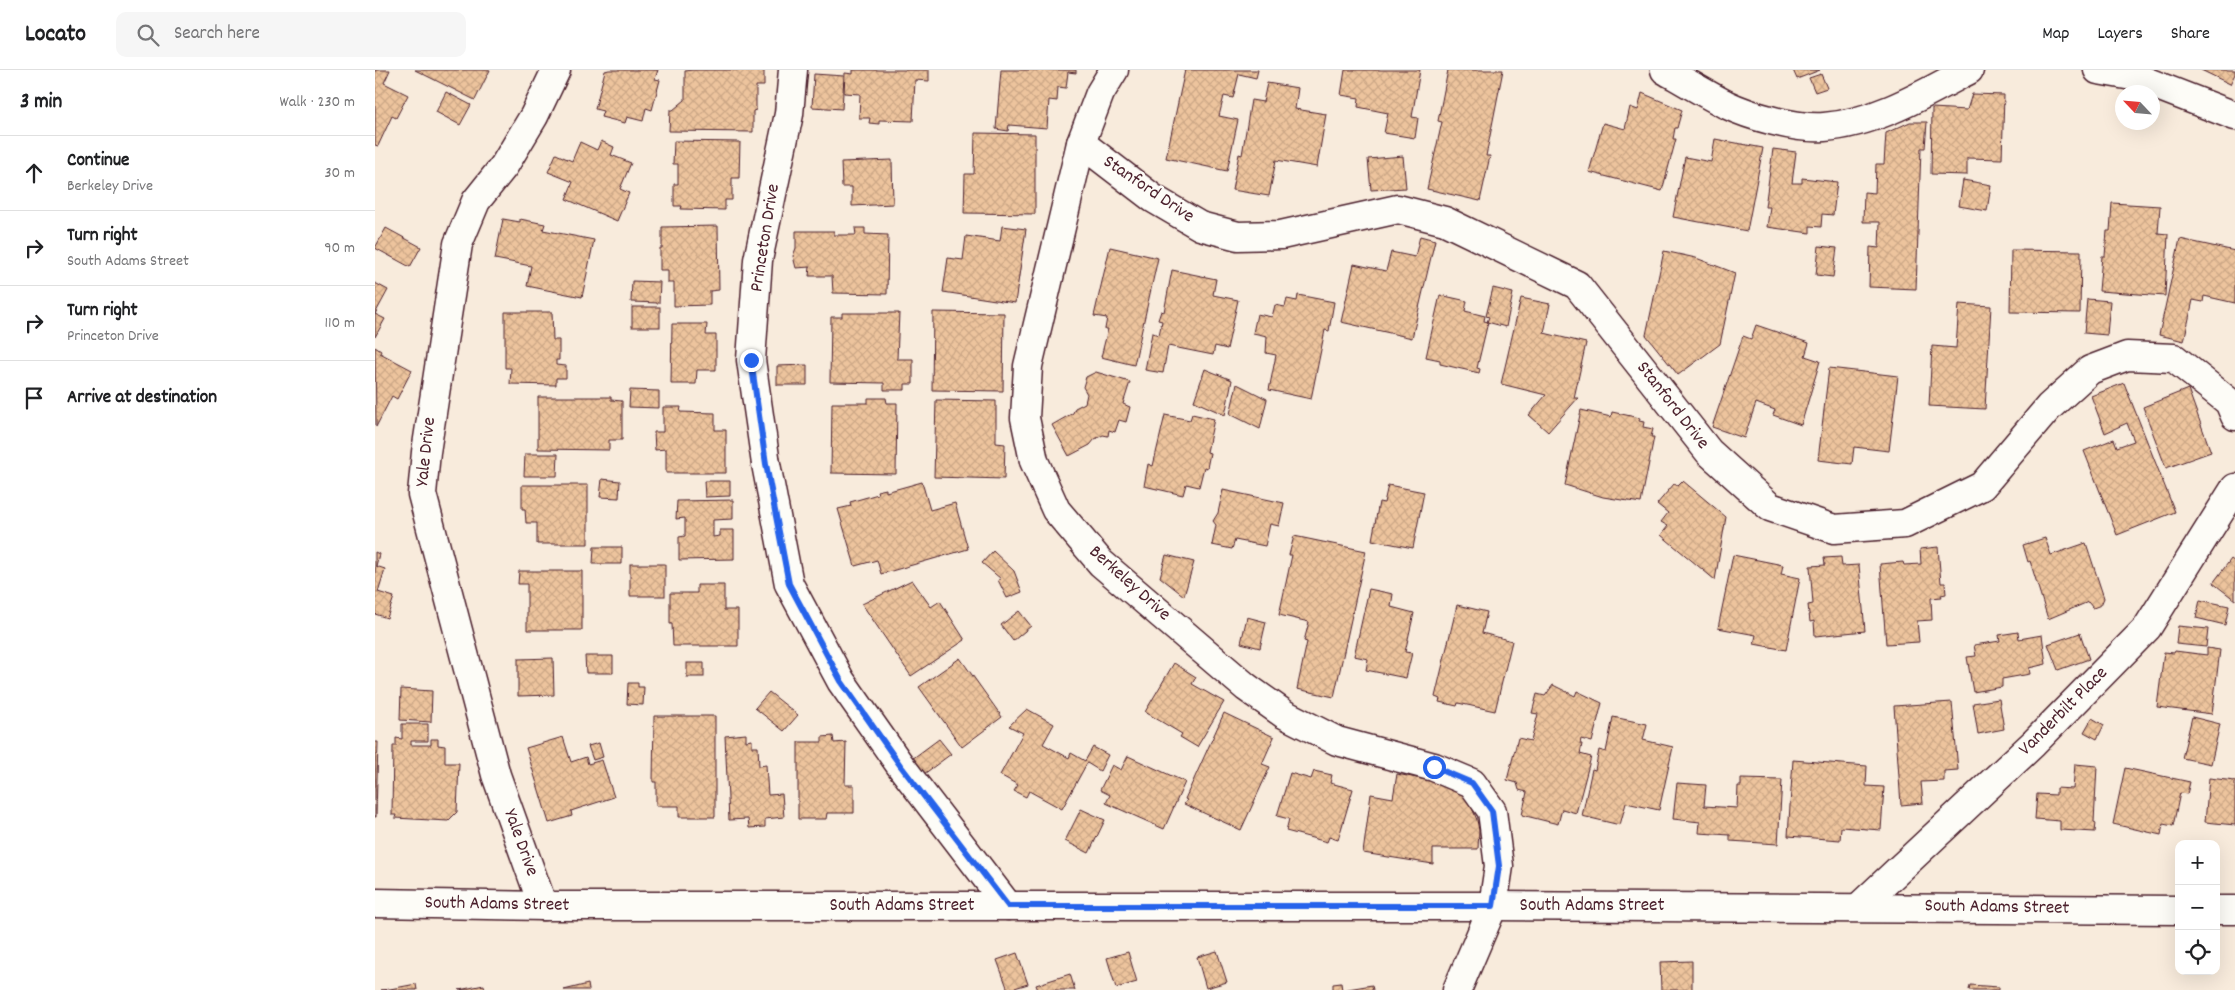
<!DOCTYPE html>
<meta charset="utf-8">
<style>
:root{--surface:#fff;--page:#f6f6f6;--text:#202124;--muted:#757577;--line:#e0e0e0}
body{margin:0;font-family:Dekko,sans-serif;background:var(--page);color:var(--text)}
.controls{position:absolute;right:15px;bottom:15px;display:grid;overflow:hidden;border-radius:10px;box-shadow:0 5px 20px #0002}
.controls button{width:45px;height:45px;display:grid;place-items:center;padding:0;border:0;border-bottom:1px solid var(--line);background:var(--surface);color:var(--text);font:25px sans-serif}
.compass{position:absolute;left:1740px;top:15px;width:45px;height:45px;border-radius:50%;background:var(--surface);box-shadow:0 5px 20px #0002;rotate:296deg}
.stop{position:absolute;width:15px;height:15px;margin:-11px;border:4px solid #2563eb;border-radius:50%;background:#fff}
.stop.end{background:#2563eb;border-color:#fff;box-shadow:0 1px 5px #0008}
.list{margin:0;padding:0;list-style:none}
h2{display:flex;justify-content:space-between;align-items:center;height:65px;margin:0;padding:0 20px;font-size:21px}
h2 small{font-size:16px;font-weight:400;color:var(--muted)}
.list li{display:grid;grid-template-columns:32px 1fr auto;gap:15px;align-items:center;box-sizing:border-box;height:75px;padding:0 20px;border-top:1px solid var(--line)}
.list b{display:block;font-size:19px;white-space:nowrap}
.list p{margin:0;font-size:16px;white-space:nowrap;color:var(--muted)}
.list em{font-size:16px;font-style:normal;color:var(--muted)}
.icon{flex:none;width:28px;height:28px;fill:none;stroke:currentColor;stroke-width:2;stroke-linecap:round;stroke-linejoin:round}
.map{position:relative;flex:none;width:1860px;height:920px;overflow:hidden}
header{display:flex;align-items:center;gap:30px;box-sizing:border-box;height:70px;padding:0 25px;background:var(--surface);border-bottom:1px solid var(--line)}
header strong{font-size:24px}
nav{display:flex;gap:28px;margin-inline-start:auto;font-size:18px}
.search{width:350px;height:45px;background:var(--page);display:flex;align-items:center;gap:12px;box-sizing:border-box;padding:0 18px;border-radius:10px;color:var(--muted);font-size:19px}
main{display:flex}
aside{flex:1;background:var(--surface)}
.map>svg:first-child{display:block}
</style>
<header>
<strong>Locato</strong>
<div class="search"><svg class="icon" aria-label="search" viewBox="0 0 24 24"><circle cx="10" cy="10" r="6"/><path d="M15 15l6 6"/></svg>Search here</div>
<nav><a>Map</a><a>Layers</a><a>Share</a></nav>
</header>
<main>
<aside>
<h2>3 min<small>Walk · 230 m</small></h2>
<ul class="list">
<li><svg class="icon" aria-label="ahead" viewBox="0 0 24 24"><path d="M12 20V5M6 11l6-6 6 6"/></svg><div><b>Continue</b><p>Berkeley Drive</p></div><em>30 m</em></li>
<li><svg class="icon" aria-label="right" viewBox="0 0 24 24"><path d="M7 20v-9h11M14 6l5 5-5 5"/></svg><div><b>Turn right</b><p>South Adams Street</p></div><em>90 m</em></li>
<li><svg class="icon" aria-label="right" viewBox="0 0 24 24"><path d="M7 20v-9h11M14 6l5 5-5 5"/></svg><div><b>Turn right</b><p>Princeton Drive</p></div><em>110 m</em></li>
<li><svg class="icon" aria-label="arrive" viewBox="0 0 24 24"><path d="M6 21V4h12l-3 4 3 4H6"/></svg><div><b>Arrive at destination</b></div></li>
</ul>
</aside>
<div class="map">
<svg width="1860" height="920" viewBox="0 0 1860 920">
<defs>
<pattern id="building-cross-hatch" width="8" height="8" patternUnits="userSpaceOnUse" patternTransform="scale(1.25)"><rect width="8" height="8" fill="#edc49d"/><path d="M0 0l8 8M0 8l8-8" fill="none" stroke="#cda887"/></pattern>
</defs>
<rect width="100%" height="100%" fill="#f8ebdc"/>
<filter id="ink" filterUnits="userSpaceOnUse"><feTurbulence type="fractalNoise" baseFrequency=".02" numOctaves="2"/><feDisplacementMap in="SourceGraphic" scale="10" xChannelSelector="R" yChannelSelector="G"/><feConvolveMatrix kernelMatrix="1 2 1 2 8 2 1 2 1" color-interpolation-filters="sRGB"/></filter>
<g filter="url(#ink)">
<!-- building -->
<g fill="url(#building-cross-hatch)" stroke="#4a1f2b">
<polygon points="0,0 15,0 9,13 33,25 21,48 17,46 3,76 0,75"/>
<polygon points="40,0 115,0 100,30"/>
<polygon points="234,0 283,0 280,9 285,10 277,40 271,38 268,51 252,47 250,53 226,47 228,41 220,39 230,1"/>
<polygon points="318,0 389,0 389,16 381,16 381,40 378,41 378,62 294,61 295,40 298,40 310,30 310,1"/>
<polygon points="478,0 554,0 554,11 540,10 538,51 504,50 504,54 494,53 495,48 484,48 485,24 469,23 470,3 478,4"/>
<polygon points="626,0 701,0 701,3 693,2 691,18 683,17 682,31 674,30 672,58 634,55 633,61 621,59"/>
<polygon points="810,0 883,0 881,8 864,4 858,28 849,26 844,46 863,50 852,101 791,88"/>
<polygon points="970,0 1045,0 1037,47 1043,48 1040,68 1009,63 1013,43 983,37 984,28 966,25"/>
<polygon points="1073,0 1128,0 1111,86 1115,86 1105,131 1052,119 1067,52 1063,51"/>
<polygon points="1418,0 1445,0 1422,9"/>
<polygon points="1826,0 1860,0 1860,4 1855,14"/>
<polygon points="439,4 469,6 467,39 437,37"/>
<polygon points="1446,4 1452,18 1440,22 1434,8"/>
<polygon points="892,13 923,18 920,39 951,44 942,97 901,90 894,126 857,120 864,84 867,85 876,30 888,32"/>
<polygon points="71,22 96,35 85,55 61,42"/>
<polygon points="1267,23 1307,40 1302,58 1300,58 1298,69 1301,69 1287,121 1214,102 1228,53 1250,59 1255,37 1263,40"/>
<polygon points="1597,24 1629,25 1627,89 1592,88 1592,105 1556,104 1557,38 1592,40"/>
<polygon points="1535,52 1552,52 1550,78 1546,78 1541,219 1494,217 1495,177 1504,178 1505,152 1488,152 1489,122 1500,123 1501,94 1509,94 1511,63"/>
<polygon points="600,63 660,64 660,144 589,143 590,104 599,104"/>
<polygon points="1340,69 1388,78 1372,161 1298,147 1310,87 1336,92"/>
<polygon points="226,71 239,77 236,85 256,93 245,119 254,123 242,151 191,129 198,112 173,102 181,84 197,91 205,72 222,80"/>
<polygon points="299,71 365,72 364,108 357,108 357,130 350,130 350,140 306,139 307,136 299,136 299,114 303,114 303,94 298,94"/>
<polygon points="1398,79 1421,82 1417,113 1427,113 1427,108 1462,112 1458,145 1447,144 1446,157 1435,156 1435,163 1392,157 1395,137 1390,137"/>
<polygon points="1028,86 1031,118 996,120 993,89"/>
<polygon points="517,90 518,134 477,136 477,117 467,117 466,92"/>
<polygon points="1588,110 1616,115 1612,141 1584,136"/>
<polygon points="1737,133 1785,136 1783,163 1793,164 1790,226 1724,221 1727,186 1730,186 1732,161 1735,161"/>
<polygon points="128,149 145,152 145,149 170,154 168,160 219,170 207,227 152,216 156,196 120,189"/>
<polygon points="343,156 344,220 335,221 335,235 299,236 299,213 293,213 293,200 285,200 285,178 287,178 287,157"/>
<polygon points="627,156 651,159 640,233 568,222 573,188 588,190 591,166 625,171"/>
<polygon points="11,158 46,177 35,197 0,178"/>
<polygon points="480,158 490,158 490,164 513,165 512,224 458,223 457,206 434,206 435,197 421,198 418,186 421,178 421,161 459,161 459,165 481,165"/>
<polygon points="1045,166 1060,170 1037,268 966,252 979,194 1011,201 1016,182 1040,187"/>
<polygon points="1805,169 1860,181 1860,233 1829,226 1828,232 1818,230 1809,271 1784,265"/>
<polygon points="1444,176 1462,178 1458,207 1441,205"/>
<polygon points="735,177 783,188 759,295 726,287 733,259 730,259 732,248 719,246"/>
<polygon points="1636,180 1706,181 1705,243 1635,242"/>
<polygon points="1289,181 1321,188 1360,203 1345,274 1303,305 1271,265"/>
<polygon points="797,200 841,209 838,225 863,230 852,279 840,276 838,285 793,276 788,303 770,300 777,263 784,265 787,251 783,250 786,241 789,242"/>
<polygon points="257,211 285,212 284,233 256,232"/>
<polygon points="0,213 13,220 0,244 10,249 0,267"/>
<polygon points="1118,218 1138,223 1131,257 1112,252 1114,247 1111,246"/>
<polygon points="923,225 959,232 954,261 950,260 936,329 894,320 901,285 891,283 892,266 878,263 882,244 897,247 900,235 910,237 912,229 922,231"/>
<polygon points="1065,225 1092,231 1090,241 1110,246 1109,251 1113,252 1102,298 1105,299 1104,303 1065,294 1065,290 1051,287"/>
<polygon points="1146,228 1175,234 1169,263 1211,273 1199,328 1203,328 1173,362 1154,345 1171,325 1126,314"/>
<polygon points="1712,229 1735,231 1732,265 1709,263"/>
<polygon points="1584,234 1616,236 1610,339 1554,336 1557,276 1581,278"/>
<rect x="257" y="237" width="28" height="20"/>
<polygon points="130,242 177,242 178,270 184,270 184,290 181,290 181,295 191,296 191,308 181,308 181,315 135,314 136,298 130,298"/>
<polygon points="558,242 629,243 628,321 557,320"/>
<polygon points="467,243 524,243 522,289 538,289 538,314 530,314 530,320 509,320 509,313 455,312 456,247 467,247"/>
<polygon points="297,254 332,254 331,265 341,265 341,300 322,300 321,314 296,314"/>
<polygon points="1381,255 1434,273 1430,286 1445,291 1426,355 1398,345 1400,340 1381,333 1369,368 1337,357 1368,266 1376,269"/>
<polygon points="0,277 6,281 5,283 37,300 22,329 17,326 1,357"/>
<polygon points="432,295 432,315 402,315 402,296"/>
<polygon points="1454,298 1523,306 1514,381 1479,377 1477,394 1443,390"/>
<polygon points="830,299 857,310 850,345 819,331"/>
<polygon points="721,302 755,312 748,334 755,337 751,352 744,350 740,362 734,360 733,366 728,365 720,369 715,375 694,386 677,355 698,343 700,338 710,333 712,324 708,317 711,307"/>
<polygon points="1749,313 1800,442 1742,465 1709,381 1739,369 1742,377 1759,371 1752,353 1730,363 1716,326"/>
<polygon points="862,314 892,329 885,359 855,344"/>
<polygon points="1813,319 1836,382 1791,398 1768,337"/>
<polygon points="255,320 284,321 284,338 254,337"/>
<polygon points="163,327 236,327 236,330 247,331 247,370 234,370 234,380 163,379"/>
<polygon points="493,328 511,328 512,333 522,333 521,404 456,403 457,333 493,333"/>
<polygon points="561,330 621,331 621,373 630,374 629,409 559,407"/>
<polygon points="288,337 306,337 305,342 340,343 340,360 351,360 351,403 291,403 291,379 280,380 279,362 288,362"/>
<polygon points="1206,340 1236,347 1237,342 1265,348 1264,351 1269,352 1268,357 1278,359 1276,367 1279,367 1266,433 1228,427 1190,415"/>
<polygon points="817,344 839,349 832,382 835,383 832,398 829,397 824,417 811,414 808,425 769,416 773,394 778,396 790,345 815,350"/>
<polygon points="150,384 183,384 182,406 149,406"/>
<polygon points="227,409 245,411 244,428 225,427"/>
<polygon points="329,411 355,411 355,426 330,427"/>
<polygon points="1308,411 1351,447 1340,510 1286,465 1293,456 1286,452 1293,443 1282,434 1299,414 1303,416"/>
<polygon points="547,412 555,440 580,433 593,479 506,504 502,490 480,496 463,439 476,436 475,432 503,424 502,421 511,419 511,422"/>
<polygon points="147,415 213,415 213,474 162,474 162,453 151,453 150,439 147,439"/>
<polygon points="1013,415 1049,422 1038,478 997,470 1004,432 1009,433"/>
<polygon points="848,420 909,433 904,456 895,454 890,476 860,470 857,479 837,475 841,455 838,451 843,443"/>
<polygon points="358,430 358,449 338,450 338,467 345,466 345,460 359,460 359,489 304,490 304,467 310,466 310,448 301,449 302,431"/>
<polygon points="919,466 991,481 959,627 922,619 932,572 929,571 934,552 904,545 917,485 914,485"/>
<polygon points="1670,468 1676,485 1711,473 1729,528 1726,535 1718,538 1713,532 1673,549 1655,491 1653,492 1648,475"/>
<polygon points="219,477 247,477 247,494 218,494"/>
<polygon points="1563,477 1566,513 1570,513 1571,524 1566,525 1567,527 1556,528 1557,550 1542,551 1544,572 1511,574 1505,494 1528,492 1529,495 1546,494 1545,479"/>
<polygon points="618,481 639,501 647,522 632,528 623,510 626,509 607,493"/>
<polygon points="0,482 4,484 1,496 10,499 3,522 19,527 12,548 0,544"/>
<polygon points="791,485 819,492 809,526 785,507"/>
<polygon points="1358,485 1408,495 1406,504 1425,508 1411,580 1379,574 1381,565 1343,558"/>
<polygon points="1466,487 1467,496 1484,495 1490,561 1440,566 1439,551 1435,552 1433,535 1438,534 1435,496 1450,495 1449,488"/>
<polygon points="1856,489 1860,492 1860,530 1838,513"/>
<rect x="255" y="494" width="35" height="32"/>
<polygon points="144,501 207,501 207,560 152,560 152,514 143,514"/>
<polygon points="537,510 556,537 565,531 590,570 536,606 487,534"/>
<polygon points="322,515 349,515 349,540 363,540 363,576 298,576 297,554 295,554 295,523 322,523"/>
<polygon points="994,519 1018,524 1016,537 1039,543 1030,582 1037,583 1031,608 991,600 993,589 979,586"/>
<polygon points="1825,530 1854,536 1850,555 1821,548"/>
<polygon points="1082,535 1112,542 1107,563 1137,571 1120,641 1083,633 1082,636 1064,632 1065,629 1060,627"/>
<polygon points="644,541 656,556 638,571 626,555"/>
<polygon points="872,547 891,552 885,578 866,573"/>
<polygon points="1803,556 1833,559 1831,577 1801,574"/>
<polygon points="1643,562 1644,569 1667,565 1671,594 1654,598 1655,604 1627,609 1627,617 1598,622 1592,587 1601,586 1599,575 1625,571 1624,565"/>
<polygon points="1705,563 1714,589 1683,600 1673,574"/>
<polygon points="1832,578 1845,580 1837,644 1782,637 1789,582 1799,583 1800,581 1832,585"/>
<polygon points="210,586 238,586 238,603 211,603"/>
<polygon points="178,588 179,625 143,626 143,589"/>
<polygon points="585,588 627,647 587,677 544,617"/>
<rect x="312" y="593" width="17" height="14"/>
<polygon points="799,593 821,607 817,614 849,632 822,677 805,667 807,664 770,642"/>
<polygon points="253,613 263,613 263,617 269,617 268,635 252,634"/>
<polygon points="1178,615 1200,626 1202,621 1227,633 1217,672 1206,669 1205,674 1207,674 1205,684 1216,687 1201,743 1187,739 1183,754 1147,745 1152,722 1144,720 1142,713 1132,710 1143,668 1156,671 1163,644 1157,643 1162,624 1170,626"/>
<polygon points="26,619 57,621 56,652 25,650"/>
<polygon points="394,622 423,645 409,661 380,638"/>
<polygon points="1624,629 1629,659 1603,664 1598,633"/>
<polygon points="1577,632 1583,700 1569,701 1569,711 1546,712 1548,733 1526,735 1519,636"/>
<polygon points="652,639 679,654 668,674 694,688 696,683 710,691 718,677 733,685 725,701 712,693 687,739 654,721 651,727 639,721 643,715 625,705 648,663 634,656"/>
<polygon points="849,643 899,667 887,694 895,697 866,760 809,734 812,730 810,729"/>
<polygon points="279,646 340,646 340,747 304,747 304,736 281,736 281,712 278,712"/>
<polygon points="1238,647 1272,654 1268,670 1298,677 1284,740 1251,733 1245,755 1207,746 1217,699 1220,700 1224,680 1231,682"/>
<polygon points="1817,647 1845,654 1836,694 1807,688"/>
<polygon points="1717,648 1729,655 1722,669 1709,662"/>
<polygon points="27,654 53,654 53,671 36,671 36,675 56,675 56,669 63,669 63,675 70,676 70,693 84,693 82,742 73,751 20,748 21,745 17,745 18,676 21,676 21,668 27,669"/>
<polygon points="371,664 371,671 377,670 377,677 383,677 384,696 391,695 393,725 407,724 409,747 390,749 390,757 374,758 373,749 354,750 350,666"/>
<polygon points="458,666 459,673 471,672 470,715 479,715 479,743 452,743 451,749 423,749 423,672 447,672 447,667"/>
<polygon points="188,667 196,692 211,687 213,694 227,690 239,727 196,741 197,746 174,753 151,678"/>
<polygon points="564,669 576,684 549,704 537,689"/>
<polygon points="0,672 3,672 1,747 0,747"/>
<polygon points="224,673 228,687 218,690 213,676"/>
<polygon points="753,686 810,712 789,759 731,733 735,725 725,720 737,695 746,700"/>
<polygon points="1418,690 1492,696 1491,716 1509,717 1506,760 1466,757 1465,770 1413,766"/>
<polygon points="1700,694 1722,696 1719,752 1721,753 1720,762 1685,760 1685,751 1660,749 1662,724 1681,725 1681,718 1698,719"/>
<polygon points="1750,698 1815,712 1812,724 1805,723 1798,756 1788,754 1786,765 1738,754"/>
<polygon points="939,701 957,705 955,713 978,719 963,770 954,767 952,772 911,761 914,749 902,746 915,703 936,709"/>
<polygon points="1022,704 1057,711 1082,720 1089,726 1095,733 1102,750 1104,760 1103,779 1058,779 1058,794 988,783 996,724 1018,728"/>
<polygon points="1834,708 1860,711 1860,755 1830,752"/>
<polygon points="1366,709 1407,710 1403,774 1355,771 1355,765 1324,763 1325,752 1298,749 1302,713 1331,715 1329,736 1362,738 1363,716 1366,716"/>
<polygon points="706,739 730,750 714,783 690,771"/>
<polygon points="842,881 852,912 831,918 822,887"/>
<polygon points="753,882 762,912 741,918 732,888"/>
<polygon points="642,883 653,914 633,920 622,890"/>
<polygon points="1317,891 1317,920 1286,920 1285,892"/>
<polygon points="695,904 700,920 663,920 661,915"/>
<polygon points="966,913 967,920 997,915 998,920 958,920 958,914"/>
<polygon points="41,914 42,920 6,920 15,919"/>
<polygon points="213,914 214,920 189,920"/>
<polygon points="109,915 110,920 84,920"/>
<polygon points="1595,915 1624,917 1624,920 1594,920"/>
</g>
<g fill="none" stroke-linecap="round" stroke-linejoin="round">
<defs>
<g id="minor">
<polyline points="418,0 414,44 383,190 376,290 391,394 414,514 466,611 525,695 633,836"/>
<polyline points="739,0 725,23 706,73 653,296 650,348 659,391 681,440 726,493 871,617 909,644 962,671 1059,697 1097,713 1117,741 1124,796 1118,836 1082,920"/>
<path d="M1290,0C1309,11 1329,23 1350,34C1375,46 1420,59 1449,57C1501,53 1549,24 1594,0"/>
<polyline points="1723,0 1757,6 1860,46"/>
<polyline points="706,73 779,129 825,156 863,166 906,165 1023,139 1070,151 1202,215 1334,382 1395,437 1459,459 1530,454 1607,416 1674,337 1715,300 1752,286 1799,288 1854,332 1860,346"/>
<polyline points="0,833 168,836 1118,836 1804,840"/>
<polyline points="168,836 121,705 47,424 51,382 83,174 101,131 129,96 159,46 181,0"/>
<polyline points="1484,837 1658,674 1772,558 1860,418"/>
<polyline points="1841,840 1860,840"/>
</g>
</defs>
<!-- minor casing -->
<use href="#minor" stroke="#4a1f2b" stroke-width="31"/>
<!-- minor -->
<use href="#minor" stroke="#fdfcf7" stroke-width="28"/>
</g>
</g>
<g fill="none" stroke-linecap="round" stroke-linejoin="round" filter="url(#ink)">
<!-- route -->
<polyline stroke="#2563eb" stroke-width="6" points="376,290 391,394 414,514 466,611 525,695 633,836 1118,836 1124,796 1117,741 1097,713 1059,697"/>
</g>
<g text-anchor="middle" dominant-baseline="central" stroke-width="5" stroke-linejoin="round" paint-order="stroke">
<!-- street labels -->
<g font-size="19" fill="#4a1f2b" stroke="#fdfcf7">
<text transform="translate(773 120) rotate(34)">Stanford Drive</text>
<text transform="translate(391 168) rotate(-81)">Princeton Drive</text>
<text transform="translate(1297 336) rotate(52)">Stanford Drive</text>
<text transform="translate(52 382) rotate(-84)">Yale Drive</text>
<text transform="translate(754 514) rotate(42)">Berkeley Drive</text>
<text transform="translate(1689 642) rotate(-45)">Vanderbilt Place</text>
<text transform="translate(145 773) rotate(70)">Yale Drive</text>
<text transform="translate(122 835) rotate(1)">South Adams Street</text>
<text x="527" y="836">South Adams Street</text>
<text x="1217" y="836">South Adams Street</text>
<text transform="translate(1622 838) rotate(1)">South Adams Street</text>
</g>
</g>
</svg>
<div class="controls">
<button>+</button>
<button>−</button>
<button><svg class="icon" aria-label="locate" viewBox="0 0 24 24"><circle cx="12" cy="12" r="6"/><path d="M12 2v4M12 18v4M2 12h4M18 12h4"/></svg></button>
</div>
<svg class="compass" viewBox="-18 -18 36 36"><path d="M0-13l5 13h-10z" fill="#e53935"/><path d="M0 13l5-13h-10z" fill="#757577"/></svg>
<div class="stop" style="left:1059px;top:697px"></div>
<div class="stop end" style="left:376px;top:290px"></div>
</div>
</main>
